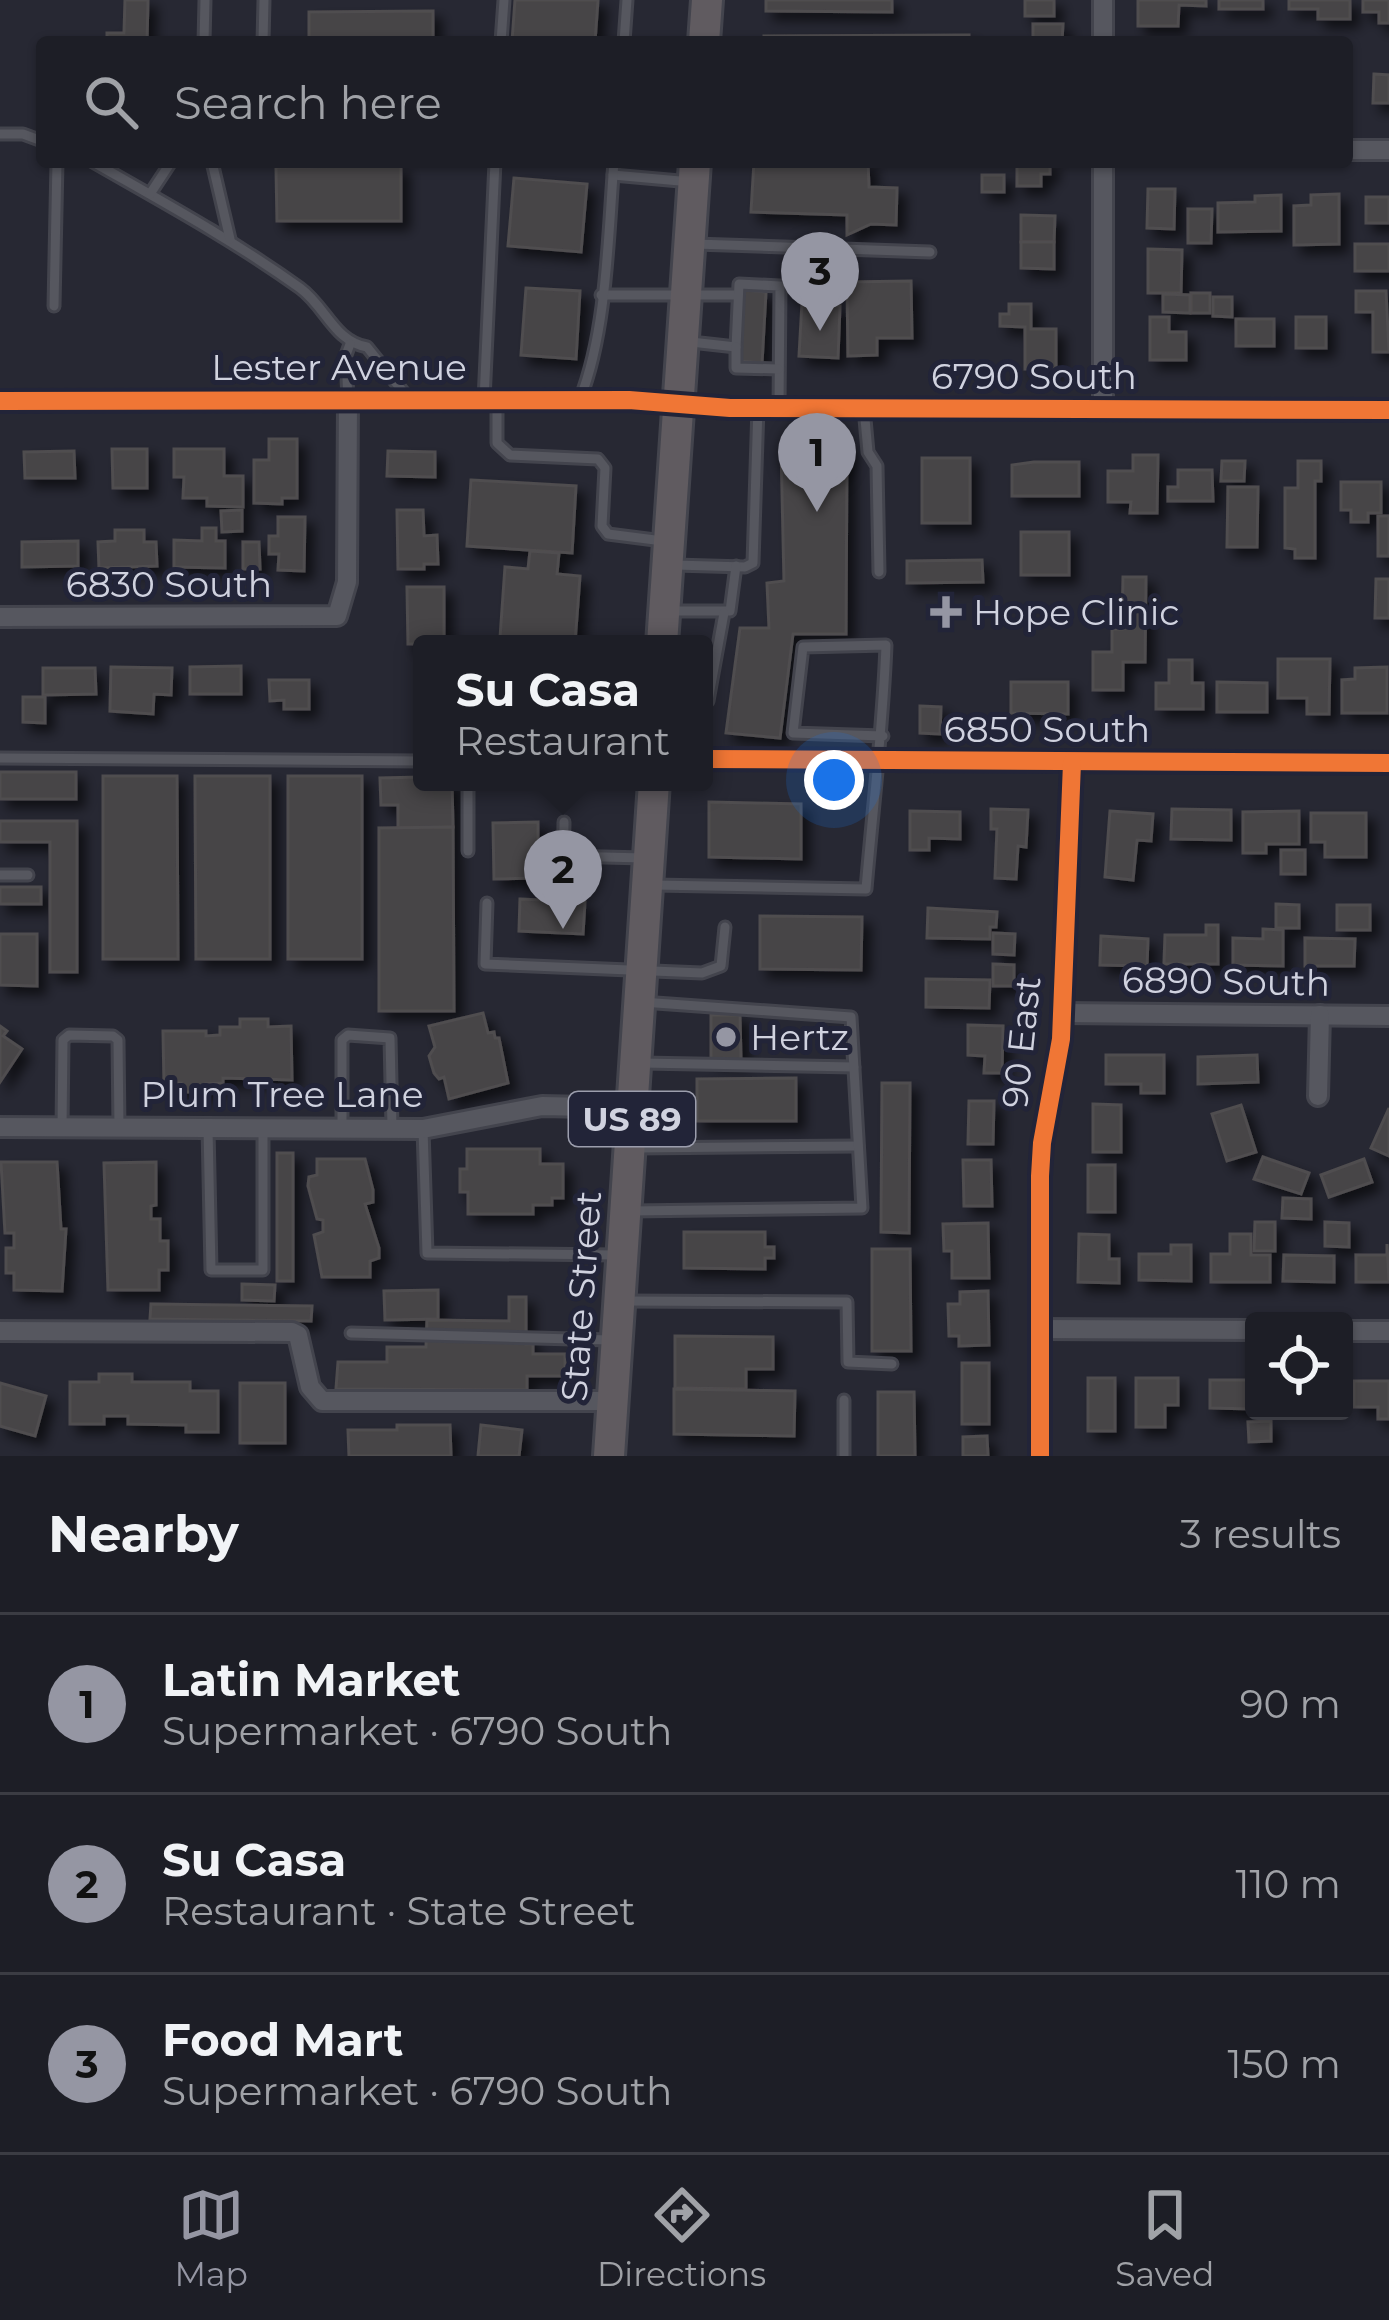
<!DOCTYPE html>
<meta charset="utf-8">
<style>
:root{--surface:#1d1e26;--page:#2a2b32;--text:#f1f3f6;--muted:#a0a2a7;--line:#3b3c43;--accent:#9596a3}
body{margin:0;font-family:Montserrat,sans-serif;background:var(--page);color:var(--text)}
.controls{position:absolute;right:36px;bottom:36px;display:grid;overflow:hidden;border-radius:12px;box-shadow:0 3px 9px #0004}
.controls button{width:108px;height:108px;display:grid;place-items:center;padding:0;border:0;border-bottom:3px solid var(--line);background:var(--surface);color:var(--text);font:60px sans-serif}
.you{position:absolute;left:834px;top:780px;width:42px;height:42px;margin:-30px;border:9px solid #fff;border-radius:50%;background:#1a73e8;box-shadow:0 0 0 18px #1a73e833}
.badge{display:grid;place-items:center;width:78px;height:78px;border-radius:50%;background:var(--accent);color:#111;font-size:39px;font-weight:700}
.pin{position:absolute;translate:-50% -99px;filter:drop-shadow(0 3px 6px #0008)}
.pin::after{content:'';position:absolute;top:63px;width:42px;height:36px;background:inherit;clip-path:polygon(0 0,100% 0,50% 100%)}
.popup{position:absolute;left:413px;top:635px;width:300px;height:156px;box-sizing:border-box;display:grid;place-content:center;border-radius:12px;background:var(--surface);filter:drop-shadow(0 3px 9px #0005);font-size:39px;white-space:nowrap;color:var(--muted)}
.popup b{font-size:45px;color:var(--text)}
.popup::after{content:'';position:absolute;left:50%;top:100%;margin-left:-24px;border:24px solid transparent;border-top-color:var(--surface)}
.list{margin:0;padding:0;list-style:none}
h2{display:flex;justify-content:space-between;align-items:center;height:156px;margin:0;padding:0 48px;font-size:51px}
h2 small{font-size:39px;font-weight:400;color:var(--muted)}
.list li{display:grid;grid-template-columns:78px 1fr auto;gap:36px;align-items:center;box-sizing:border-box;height:180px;padding:0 48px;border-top:3px solid var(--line)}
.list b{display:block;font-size:45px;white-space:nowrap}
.list p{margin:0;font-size:39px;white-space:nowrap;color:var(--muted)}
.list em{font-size:39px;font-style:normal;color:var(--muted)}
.icon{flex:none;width:66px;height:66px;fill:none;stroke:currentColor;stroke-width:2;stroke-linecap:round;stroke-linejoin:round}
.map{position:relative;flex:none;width:1389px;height:1456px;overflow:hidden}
.search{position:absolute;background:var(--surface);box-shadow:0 3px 9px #0004;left:36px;right:36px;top:36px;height:132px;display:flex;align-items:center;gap:30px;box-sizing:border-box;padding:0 42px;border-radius:12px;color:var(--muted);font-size:45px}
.sheet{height:696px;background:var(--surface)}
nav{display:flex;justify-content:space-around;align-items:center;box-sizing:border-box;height:168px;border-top:3px solid var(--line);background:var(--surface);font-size:33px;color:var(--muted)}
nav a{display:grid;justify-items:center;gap:6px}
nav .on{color:var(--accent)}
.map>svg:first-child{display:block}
</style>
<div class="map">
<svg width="1389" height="1456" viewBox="0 0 1389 1456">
<defs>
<filter id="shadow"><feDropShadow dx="8" dy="8" stdDeviation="6" flood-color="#0009"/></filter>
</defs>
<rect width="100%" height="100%" fill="#272833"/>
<!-- building -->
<g fill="#464447" stroke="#504d4f" stroke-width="3" filter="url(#shadow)">
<polygon points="125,0 148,0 147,42 107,42 107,33 124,33"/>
<polygon points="515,0 598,0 595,42 512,42"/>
<polygon points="766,0 892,0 892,12 766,11"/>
<rect x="1025" y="0" width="29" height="16"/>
<polygon points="1138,0 1206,0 1206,6 1179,5 1178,26 1138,26"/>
<rect x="1219" y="0" width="44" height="9"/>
<polygon points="1289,0 1350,0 1350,19 1318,19 1318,9 1289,9"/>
<polygon points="1363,0 1389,0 1389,23 1379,23 1379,12 1363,12"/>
<polygon points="433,11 433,42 309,42 309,12"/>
<polygon points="1033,24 1063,24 1062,42 1033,42"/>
<polygon points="969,35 969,42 764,42 764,36"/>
<polygon points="1374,74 1389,75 1389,103 1373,103"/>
<polygon points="754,162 868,162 869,187 897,188 896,225 871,224 847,235 847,215 751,212"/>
<polygon points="1017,162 1050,162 1050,174 1041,174 1041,186 1017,186"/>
<polygon points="401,166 401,221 277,221 276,167"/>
<rect x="982" y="175" width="22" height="17"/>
<polygon points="514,178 587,184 581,252 508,246"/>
<polygon points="1148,189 1175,189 1174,229 1147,228"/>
<polygon points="1339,194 1339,244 1294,245 1294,206 1311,205 1311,195"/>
<polygon points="1281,195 1281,231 1218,232 1218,203 1255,202 1255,196"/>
<rect x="1366" y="197" width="23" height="26"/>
<polygon points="1188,209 1212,209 1211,243 1188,243"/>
<polygon points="1021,215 1055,216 1054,242 1021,242"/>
<polygon points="1021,242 1054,242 1054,269 1021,268"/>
<rect x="1355" y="244" width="34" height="27"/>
<polygon points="1148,249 1182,250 1181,293 1148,293"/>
<polygon points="911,281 912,338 877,338 877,355 848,356 847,282"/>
<polygon points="526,288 580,291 576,359 521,355"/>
<polygon points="744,290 766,292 762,363 740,361"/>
<polygon points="1356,291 1386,291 1389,352 1373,352 1373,312 1356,312"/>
<rect x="1191" y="293" width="19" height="20"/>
<polygon points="1163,294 1190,295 1190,313 1163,312"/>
<polygon points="1213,297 1232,297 1232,317 1213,316"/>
<polygon points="802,303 840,306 838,358 799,356"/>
<polygon points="1009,304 1031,304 1031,329 1056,329 1056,369 1025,369 1025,327 1000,326 1000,314 1009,314"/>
<polygon points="1150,317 1169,317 1169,332 1186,332 1186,360 1150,360"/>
<rect x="1296" y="317" width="30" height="31"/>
<rect x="1236" y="319" width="38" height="27"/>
<polygon points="269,439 297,439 297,498 282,498 282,504 254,503 254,460 269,460"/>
<polygon points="781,446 847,446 846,634 793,634 780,738 726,733 740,628 769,628 767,583 784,581"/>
<polygon points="112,449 147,449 147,488 113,488"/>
<polygon points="174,449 224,449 224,476 243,476 243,507 207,506 207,498 183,498 184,477 174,477"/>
<polygon points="74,451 75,478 25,478 24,452"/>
<polygon points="388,451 435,452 435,477 387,476"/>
<polygon points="1133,455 1158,455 1157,513 1130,513 1131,502 1108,502 1108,471 1133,471"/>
<rect x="922" y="458" width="48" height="65"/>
<polygon points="1222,461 1245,461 1244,481 1221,481"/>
<polygon points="1298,461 1321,461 1321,481 1315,481 1315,558 1295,558 1295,549 1285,548 1285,488 1298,488"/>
<polygon points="1034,462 1079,462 1079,496 1012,496 1012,465"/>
<polygon points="1178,470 1212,470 1213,501 1168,501 1168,487 1178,487"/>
<polygon points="471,480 576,486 572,553 467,546"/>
<polygon points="1341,482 1381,482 1381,513 1368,513 1368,522 1351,522 1351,510 1341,510"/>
<polygon points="1228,487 1258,487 1257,547 1227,547"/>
<polygon points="242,510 242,531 222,532 221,511"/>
<polygon points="397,510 423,510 424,536 437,535 438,564 424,564 424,569 398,569"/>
<rect x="1378" y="516" width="11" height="40"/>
<polygon points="278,517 305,517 304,571 278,570 279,554 269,554 269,536 278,536"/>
<polygon points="202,528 216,528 216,541 225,541 225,568 174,567 174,540 202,541"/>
<polygon points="115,530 144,530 144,542 156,542 157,566 99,568 98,542 115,541"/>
<rect x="1021" y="532" width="48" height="43"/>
<polygon points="78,541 78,566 22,567 22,542"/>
<polygon points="243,542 259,542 260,569 243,569"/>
<polygon points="530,551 559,553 557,574 580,576 575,643 500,638 505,567 528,569"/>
<polygon points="982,560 983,582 907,583 907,561"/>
<polygon points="1123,577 1146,577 1145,662 1123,662 1123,690 1093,690 1093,652 1112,652 1112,629 1122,629"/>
<polygon points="1376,579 1389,579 1389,618 1375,618"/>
<polygon points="407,587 444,587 444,644 408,644"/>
<polygon points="1278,659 1330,659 1329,714 1307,714 1307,698 1278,698"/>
<polygon points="1169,660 1192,660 1192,683 1203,683 1203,709 1156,709 1156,683 1169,683"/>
<polygon points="241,666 241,694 190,694 190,667"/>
<polygon points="111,667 172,668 171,695 154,694 153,714 110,711"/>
<polygon points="1387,667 1387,713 1342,713 1342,680 1355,679 1355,668"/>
<polygon points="43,668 95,668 96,694 43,695"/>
<polygon points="269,680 309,680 309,709 284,709 284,700 270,701"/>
<polygon points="1011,682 1068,682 1068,714 1011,713"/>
<polygon points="1217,682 1267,683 1267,712 1217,712"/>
<polygon points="23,697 45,697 45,723 23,722"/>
<polygon points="920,706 941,707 940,734 920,733"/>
<rect x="0" y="772" width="76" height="27"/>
<polygon points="103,776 177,776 178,959 103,959"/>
<polygon points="195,776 270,776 270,959 196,959"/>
<rect x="288" y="776" width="74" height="183"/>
<polygon points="422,777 422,782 452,782 453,827 398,828 398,805 381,805 380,778"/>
<polygon points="709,802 801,804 801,859 709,857"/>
<polygon points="991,809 1028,810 1026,847 1018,846 1016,879 995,878 997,829 991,829"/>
<polygon points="1172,809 1231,810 1231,840 1171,839"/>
<polygon points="910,811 960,812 960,839 929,838 929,850 910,850"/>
<polygon points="1110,811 1153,814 1151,841 1137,840 1133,880 1105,877"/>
<polygon points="1299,811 1299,844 1266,844 1266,853 1243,853 1243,812"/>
<polygon points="1311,813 1366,813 1366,857 1325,857 1325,842 1311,842"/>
<polygon points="0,821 77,821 77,972 50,972 50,842 0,842"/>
<polygon points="538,822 538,878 494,879 493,823"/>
<polygon points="453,827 454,1011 379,1011 379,828"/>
<rect x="1281" y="850" width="24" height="24"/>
<rect x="0" y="887" width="41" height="17"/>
<polygon points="520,899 585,902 583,934 519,931"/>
<polygon points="1276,904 1299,905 1299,928 1276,928"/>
<rect x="1337" y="905" width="33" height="25"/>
<polygon points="928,908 997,912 996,927 990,927 990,939 927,938"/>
<polygon points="760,916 862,917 861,970 760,969"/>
<polygon points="1206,925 1218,925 1218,964 1164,964 1165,935 1206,935"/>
<polygon points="1263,929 1283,930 1283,966 1233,965 1233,938 1263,939"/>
<polygon points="993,933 1015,934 1014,955 993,954"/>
<polygon points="0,934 37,934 37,986 0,985"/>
<polygon points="1101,936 1148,939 1147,966 1100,965"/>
<polygon points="1305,938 1355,939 1354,966 1305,966"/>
<polygon points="993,964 1014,965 1014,986 993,986"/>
<polygon points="926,979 990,980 989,1008 926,1007"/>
<polygon points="483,1013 488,1033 494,1032 495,1038 499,1038 508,1083 449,1099 444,1077 439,1079 434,1073 429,1056 435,1047 429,1026"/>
<polygon points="711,1015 740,1015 741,1060 711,1059"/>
<polygon points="240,1019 268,1019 268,1027 291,1026 292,1080 223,1078 223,1083 206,1084 207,1092 181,1092 181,1083 164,1084 163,1031 206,1031 206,1036 220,1035 220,1027 240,1027"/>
<polygon points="968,1025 1003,1026 1002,1073 984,1073 985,1056 968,1055"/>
<polygon points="0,1026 7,1031 3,1036 22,1049 0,1082"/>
<polygon points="1106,1055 1164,1055 1164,1093 1141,1093 1141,1084 1106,1084"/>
<polygon points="1257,1055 1258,1082 1198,1084 1198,1057"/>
<polygon points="796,1078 796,1121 697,1121 697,1079"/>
<polygon points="882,1083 910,1083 909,1233 881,1232"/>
<polygon points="969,1101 994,1101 993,1144 968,1144"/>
<polygon points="1093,1104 1121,1105 1121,1152 1093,1152"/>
<polygon points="1241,1105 1256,1152 1227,1161 1212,1114"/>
<polygon points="1389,1108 1389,1156 1371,1148"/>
<polygon points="467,1149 540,1149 540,1164 563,1164 563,1198 552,1198 552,1205 533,1205 533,1214 468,1214 468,1192 460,1192 460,1169 467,1169"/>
<rect x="277" y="1153" width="16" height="128"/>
<polygon points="1263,1157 1309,1173 1301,1194 1254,1179"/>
<polygon points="317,1159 365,1159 373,1190 373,1202 365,1204 379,1248 379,1258 370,1261 370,1277 322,1277 314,1235 323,1232 323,1220 317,1219 308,1186 309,1177 317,1175"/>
<polygon points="1364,1159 1372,1182 1329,1197 1321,1175"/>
<polygon points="963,1160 991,1160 992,1206 964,1206"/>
<polygon points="1,1162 57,1162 61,1229 66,1229 62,1291 14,1290 14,1273 6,1273 6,1248 14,1248 14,1233 5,1233"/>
<polygon points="156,1162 156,1205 151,1206 151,1219 160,1219 160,1241 168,1241 168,1270 159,1270 159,1290 108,1290 104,1163"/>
<rect x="1088" y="1165" width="27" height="47"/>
<polygon points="1283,1198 1311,1199 1311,1219 1282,1218"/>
<polygon points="1255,1222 1275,1222 1275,1251 1254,1251"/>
<polygon points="1325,1222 1349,1223 1349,1247 1325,1246"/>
<polygon points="988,1223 989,1278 952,1278 952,1251 944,1251 943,1224"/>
<polygon points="684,1232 765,1232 765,1247 774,1247 774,1258 765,1258 765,1269 684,1268"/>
<polygon points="1079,1234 1109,1235 1109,1259 1119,1259 1119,1283 1078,1282"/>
<polygon points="1230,1234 1251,1234 1251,1255 1270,1255 1270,1282 1211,1282 1211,1254 1230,1254"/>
<polygon points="1387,1244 1389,1282 1356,1282 1356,1255 1387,1255"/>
<polygon points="1171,1245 1191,1245 1191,1281 1139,1280 1139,1254 1171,1254"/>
<polygon points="872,1249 910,1249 911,1351 872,1351"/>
<polygon points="1284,1255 1334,1256 1334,1282 1283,1281"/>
<polygon points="242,1284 275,1285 274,1301 242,1300"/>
<polygon points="438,1290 438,1319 385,1320 384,1291"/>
<polygon points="988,1291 989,1345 959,1346 959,1336 949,1336 948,1304 960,1304 960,1292"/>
<polygon points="509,1297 526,1297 526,1344 533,1344 533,1354 565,1354 565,1376 527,1376 527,1390 336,1389 338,1362 387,1362 387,1347 426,1347 427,1320 509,1321"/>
<polygon points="151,1304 312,1306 311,1321 150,1319"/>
<polygon points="675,1336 773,1337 773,1369 746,1369 746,1389 675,1388"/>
<rect x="962" y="1363" width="27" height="61"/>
<polygon points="99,1374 132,1374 132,1382 190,1382 190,1391 218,1391 218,1432 186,1432 186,1425 128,1424 128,1416 104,1416 104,1424 70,1424 70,1382 99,1382"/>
<rect x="1088" y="1378" width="27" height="53"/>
<polygon points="1136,1378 1178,1378 1178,1405 1165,1405 1165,1427 1136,1427"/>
<polygon points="1210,1380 1254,1380 1254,1409 1210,1408"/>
<polygon points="1354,1381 1389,1381 1389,1419 1378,1419 1378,1407 1354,1407"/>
<polygon points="0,1383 46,1396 35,1436 0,1426"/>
<rect x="240" y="1383" width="45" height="60"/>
<polygon points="674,1389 795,1391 794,1436 674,1434"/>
<polygon points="878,1392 914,1392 915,1456 878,1456"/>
<polygon points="1271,1421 1271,1441 1249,1442 1248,1422"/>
<polygon points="397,1425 450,1425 451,1456 349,1456 348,1430 397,1430"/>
<polygon points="481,1425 522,1430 519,1456 478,1456"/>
<polygon points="987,1436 988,1456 963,1456 963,1437"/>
</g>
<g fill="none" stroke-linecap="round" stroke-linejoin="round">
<defs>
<g id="lane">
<polyline points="204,42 205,0"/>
<polyline points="263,42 264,0"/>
<polyline points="501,42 504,0"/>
<polyline points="624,42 627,0"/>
<polyline points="0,134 23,134 42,141"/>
<path d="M93,162C163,202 233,240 300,288C326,307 334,341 367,347L409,399"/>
<polyline points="212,162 230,239"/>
<polyline points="613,175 691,182"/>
<polyline points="150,194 171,162"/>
<polyline points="695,244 930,252"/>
<polyline points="601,295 738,295"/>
<polyline points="54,306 57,162"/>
<polyline points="691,342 736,347 739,284 780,286 779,408"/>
<polyline points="736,347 736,368 778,369"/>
<path d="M580,399C607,331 608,236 614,162"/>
<polyline points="484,400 495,162"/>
<polyline points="348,401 346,355 350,344"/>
<polyline points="497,401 497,443 510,455 598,459 605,468 602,526 608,534 663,541"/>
<polyline points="864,408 868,452 877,466 879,572"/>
<polyline points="675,565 745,567 753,563 758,407"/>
<polyline points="668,611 730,611 736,566"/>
<polyline points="708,701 724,613"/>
<polyline points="0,758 422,761"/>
<polyline points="468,851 468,782"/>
<polyline points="564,856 644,858"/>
<polyline points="0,875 28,875"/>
<path d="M654,885L866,889C873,807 883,727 886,645L803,647L793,733L883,736"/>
<polyline points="563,894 564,822"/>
<polyline points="487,903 485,964 702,973 721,966 725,927"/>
<polyline points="642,1063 854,1067"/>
<polyline points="62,1128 63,1040 69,1035 113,1036 118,1040 119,1128"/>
<polyline points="208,1128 211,1270 263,1270 263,1129"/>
<polyline points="342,1128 342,1040 348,1035 390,1038 392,1127"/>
<polyline points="423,1129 427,1253 616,1255"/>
<polyline points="636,1148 858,1146"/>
<polyline points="631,1211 862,1208 851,1017 642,1002"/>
<polyline points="625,1301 847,1302 848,1362 892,1364"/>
<polyline points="351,1333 610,1340"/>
<polyline points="844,1456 844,1400"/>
</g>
<g id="street">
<polyline points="1103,0 1103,42"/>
<polyline points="1347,150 1389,150"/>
<polyline points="1103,162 1103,409"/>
<polyline points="0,401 629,400 730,408 1389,410"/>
<polyline points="0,617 337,616 347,582 348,401"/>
<polyline points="704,759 1389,763"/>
<polyline points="1063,1013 1389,1016"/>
<polyline points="1318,1096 1320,1015"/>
<polyline points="0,1127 423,1129 542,1106 633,1108"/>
<polyline points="1040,1329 1254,1330"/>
<polyline points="0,1331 292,1332 298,1335 310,1387 322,1401 613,1401"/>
<polyline points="1344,1331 1389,1331"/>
<polyline points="1040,1456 1040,1176 1042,1143 1061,1039 1072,763"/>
</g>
<g id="primary">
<polyline points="704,42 707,0"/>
<polyline points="662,644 695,162"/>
<polyline points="609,1456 654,782"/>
</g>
</defs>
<!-- lane casing -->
<use href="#lane" stroke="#43444d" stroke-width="15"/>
<!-- street casing -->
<use href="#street" stroke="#43444d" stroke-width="24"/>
<!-- primary casing -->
<use href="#primary" stroke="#43444d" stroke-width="36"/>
<!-- lane -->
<use href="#lane" stroke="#56575f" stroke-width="9"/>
<!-- street -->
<use href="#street" stroke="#56575f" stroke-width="18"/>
<!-- primary -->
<use href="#primary" stroke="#605b60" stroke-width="30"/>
<defs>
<g id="cycleway">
<polyline points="0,401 629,400 730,408 1389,410"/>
<polyline points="704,759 1389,763"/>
<polyline points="1040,1456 1040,1176 1042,1143 1061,1039 1072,763"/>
</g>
</defs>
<!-- cycleway casing -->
<use href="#cycleway" stroke="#222438" stroke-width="26"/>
<!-- cycleway -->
<use href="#cycleway" stroke="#f07635" stroke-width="18"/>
</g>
<!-- markers -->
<g fill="#9596a3" stroke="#222438" stroke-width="4.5">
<path d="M940 594h12v12h12v12h-12v12h-12v-12h-12v-12h12z"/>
<circle cx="726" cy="1037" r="12"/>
</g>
<g text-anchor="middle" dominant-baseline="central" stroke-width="10" stroke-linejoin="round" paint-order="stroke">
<!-- shield labels -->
<rect fill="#222438" stroke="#9c9ead" stroke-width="3" x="569" y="1092" width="126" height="54" rx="9"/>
<g font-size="33" font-weight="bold" fill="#d0d2df">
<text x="632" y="1119">US 89</text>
</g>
<!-- street labels -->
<g font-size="36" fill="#d0d2df" stroke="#222438">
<text x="339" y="367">Lester Avenue</text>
<text x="1034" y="376">6790 South</text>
<text x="169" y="584">6830 South</text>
<text x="1047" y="729">6850 South</text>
<text transform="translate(1226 981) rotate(1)">6890 South</text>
<text transform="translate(1021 1042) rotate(-84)">90 East</text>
<text x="282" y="1094">Plum Tree Lane</text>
<text transform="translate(581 1296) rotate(-86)">State Street</text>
</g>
<!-- poi labels -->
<g font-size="36" fill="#d0d2df" stroke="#222438" text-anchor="start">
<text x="973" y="612">Hope Clinic</text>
<text x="750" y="1037">Hertz</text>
</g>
</g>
</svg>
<div class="controls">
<button><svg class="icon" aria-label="locate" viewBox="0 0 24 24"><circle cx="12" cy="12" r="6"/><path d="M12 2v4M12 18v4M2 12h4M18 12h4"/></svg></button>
</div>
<div class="you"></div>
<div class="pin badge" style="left:817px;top:512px">1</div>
<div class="pin badge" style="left:563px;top:929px">2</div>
<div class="popup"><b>Su Casa</b>Restaurant</div>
<div class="pin badge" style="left:820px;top:331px">3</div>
<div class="search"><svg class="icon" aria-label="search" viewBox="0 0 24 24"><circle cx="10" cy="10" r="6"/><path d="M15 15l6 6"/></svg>Search here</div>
</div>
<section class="sheet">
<h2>Nearby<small>3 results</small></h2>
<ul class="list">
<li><span class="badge">1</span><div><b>Latin Market</b><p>Supermarket · 6790 South</p></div><em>90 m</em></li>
<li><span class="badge">2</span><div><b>Su Casa</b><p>Restaurant · State Street</p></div><em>110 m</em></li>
<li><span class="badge">3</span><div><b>Food Mart</b><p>Supermarket · 6790 South</p></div><em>150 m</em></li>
</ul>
</section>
<nav>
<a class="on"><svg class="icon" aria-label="map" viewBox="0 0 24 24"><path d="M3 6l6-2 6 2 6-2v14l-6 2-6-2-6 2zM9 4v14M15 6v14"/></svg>Map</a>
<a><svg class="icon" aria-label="directions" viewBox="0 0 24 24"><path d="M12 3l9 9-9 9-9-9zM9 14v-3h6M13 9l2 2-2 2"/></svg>Directions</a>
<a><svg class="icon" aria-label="saved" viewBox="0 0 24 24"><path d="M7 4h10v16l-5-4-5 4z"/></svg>Saved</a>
</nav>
